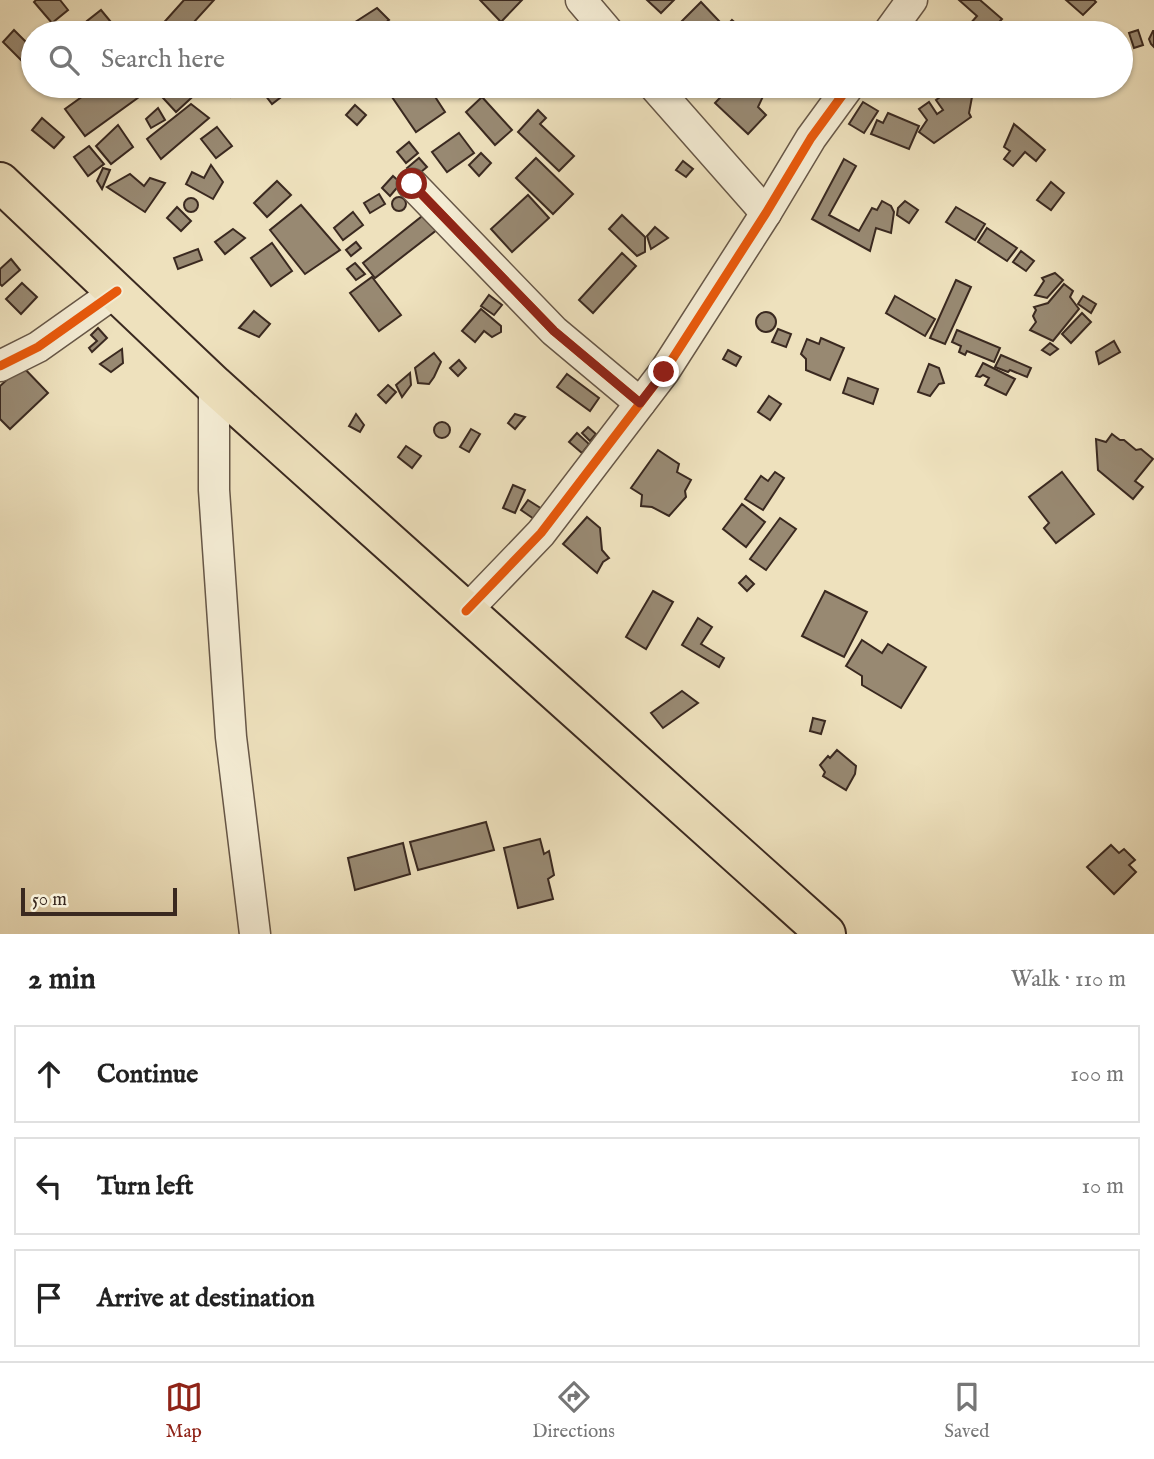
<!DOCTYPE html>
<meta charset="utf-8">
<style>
:root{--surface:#fff;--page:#f6f6f6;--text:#222;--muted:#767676;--line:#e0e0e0;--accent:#8f2418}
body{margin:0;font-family:"IM FELL English",serif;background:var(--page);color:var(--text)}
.scale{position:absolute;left:21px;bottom:18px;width:156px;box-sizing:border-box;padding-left:7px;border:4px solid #3a2920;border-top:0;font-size:19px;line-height:24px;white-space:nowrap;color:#3a2920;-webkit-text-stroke:5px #f4ecd4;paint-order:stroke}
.stop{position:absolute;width:21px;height:21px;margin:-16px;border:5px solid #8f2418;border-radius:50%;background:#fff}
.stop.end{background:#8f2418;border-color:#fff;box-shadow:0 2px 7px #0008}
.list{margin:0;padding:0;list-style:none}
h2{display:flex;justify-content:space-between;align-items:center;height:91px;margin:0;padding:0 28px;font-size:30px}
h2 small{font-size:23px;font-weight:400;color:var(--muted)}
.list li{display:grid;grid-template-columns:46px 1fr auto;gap:21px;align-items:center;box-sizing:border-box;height:98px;margin:0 14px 14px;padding:0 14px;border:2px solid var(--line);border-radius:0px}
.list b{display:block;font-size:26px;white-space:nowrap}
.list em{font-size:23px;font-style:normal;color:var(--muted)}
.icon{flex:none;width:38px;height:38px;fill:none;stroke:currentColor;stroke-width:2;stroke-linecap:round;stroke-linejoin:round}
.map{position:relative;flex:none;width:1154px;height:934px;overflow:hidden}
.search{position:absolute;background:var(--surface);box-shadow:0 2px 5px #0004;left:21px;right:21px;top:21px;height:77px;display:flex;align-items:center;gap:18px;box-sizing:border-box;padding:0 24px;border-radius:38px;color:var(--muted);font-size:26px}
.sheet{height:427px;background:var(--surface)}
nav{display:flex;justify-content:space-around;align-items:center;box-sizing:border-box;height:98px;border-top:2px solid var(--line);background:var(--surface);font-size:19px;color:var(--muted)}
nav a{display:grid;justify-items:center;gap:4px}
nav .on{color:var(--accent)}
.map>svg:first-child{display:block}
</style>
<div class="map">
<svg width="1154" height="934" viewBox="0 0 1154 934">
<rect width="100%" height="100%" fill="#eee1bd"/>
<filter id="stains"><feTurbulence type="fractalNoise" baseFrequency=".00286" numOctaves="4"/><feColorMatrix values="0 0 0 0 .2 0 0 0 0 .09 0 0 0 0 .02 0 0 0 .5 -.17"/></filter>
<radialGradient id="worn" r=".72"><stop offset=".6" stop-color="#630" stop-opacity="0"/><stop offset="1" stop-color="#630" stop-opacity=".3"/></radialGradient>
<!-- building -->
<g fill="#988972" stroke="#3a2920" stroke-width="2">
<polygon points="36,0 60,0 68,10 52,23 34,2"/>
<polygon points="184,0 214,0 184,33 165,33 159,28"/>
<polygon points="480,0 522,0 501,22"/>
<polygon points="647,0 674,0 661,13"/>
<polygon points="959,0 980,0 1002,19 989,33 980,33 970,24 977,16"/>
<polygon points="1066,0 1094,0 1096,2 1083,15"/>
<polygon points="701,2 719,21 707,33 696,33 682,21"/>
<polygon points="377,8 389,20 372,33 354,33 349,26"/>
<polygon points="101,10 120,33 97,33 87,21"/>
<polygon points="732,20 746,32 746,33 720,33"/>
<polygon points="393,24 401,33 382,33"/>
<polygon points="1069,24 1081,33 1065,33 1067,31 1062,27"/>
<polygon points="14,30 33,49 33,72 3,42"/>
<polygon points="1138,30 1143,45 1134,48 1129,33"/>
<polygon points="1153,31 1154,31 1154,47 1151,44 1149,39"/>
<polygon points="57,86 80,86 74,96"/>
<polygon points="97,86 131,86 139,97 85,136 65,109"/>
<polygon points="152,86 198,86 201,89 176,112"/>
<polygon points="226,86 260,86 231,97"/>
<polygon points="268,86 292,86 293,88 272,104 262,91"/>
<polygon points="317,86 341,86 318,91"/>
<polygon points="408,86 428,86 445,112 416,132 392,97"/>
<polygon points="731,86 756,86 766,90 758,107 766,115 748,134 715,103"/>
<polygon points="954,87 959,94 966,89 972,97 969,113 971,117 934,143 919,132 927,120 919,109 929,102 937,114 943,110 936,100"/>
<polygon points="482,97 512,130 495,145 466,112"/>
<polygon points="863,102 878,111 864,133 849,124"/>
<polygon points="191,104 209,118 161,159 147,139"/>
<polygon points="355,105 366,115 357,125 346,115"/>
<polygon points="158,108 165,120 151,128 146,119"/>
<polygon points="538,110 546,118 540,124 574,156 559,171 518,132"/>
<polygon points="888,113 919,126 909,149 871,134 877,120 883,123"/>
<polygon points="42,118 64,137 54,148 32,130"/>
<polygon points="1014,124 1045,150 1036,161 1025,152 1013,166 1004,159 1010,151 1004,147"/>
<polygon points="118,125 133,147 111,164 96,146"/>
<polygon points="217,127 232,146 216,158 201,139"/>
<polygon points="459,133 474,153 447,172 432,152"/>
<polygon points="409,142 418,153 406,163 397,152"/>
<polygon points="89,146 104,164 88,176 74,157"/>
<polygon points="481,153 491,163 479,176 469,165"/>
<polygon points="419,158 427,167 415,177 407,168"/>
<polygon points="536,158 573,194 553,214 516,178"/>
<polygon points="844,159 856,166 829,215 859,231 872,208 877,210 882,201 891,206 894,212 891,233 876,228 870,251 812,219"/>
<polygon points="683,161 693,169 686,177 676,170"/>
<polygon points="211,165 223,182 213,199 186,184 192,172 204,178"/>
<polygon points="103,168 110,170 102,189 97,181"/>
<polygon points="130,174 144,186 150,178 165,183 145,212 107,187"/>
<polygon points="393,176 401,183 390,196 382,188"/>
<polygon points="277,181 291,195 267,217 254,203"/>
<polygon points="1051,182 1064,193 1051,210 1037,200"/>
<polygon points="379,194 385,204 370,213 364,203"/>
<polygon points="528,195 549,218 512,252 491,229"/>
<circle cx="399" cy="204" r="7"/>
<circle cx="191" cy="205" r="7"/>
<polygon points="905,201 918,210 909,223 897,215 898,208"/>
<polygon points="301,205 340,250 305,274 270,230"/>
<polygon points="177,207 191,221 181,231 167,218"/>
<polygon points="956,207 985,224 975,240 946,222"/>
<polygon points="353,212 363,225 343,240 334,228"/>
<polygon points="426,213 438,229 375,278 363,263"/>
<polygon points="622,215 645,237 645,252 637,256 609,229"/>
<polygon points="655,227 668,238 651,249 647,236"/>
<polygon points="987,228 1017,248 1007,261 978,242"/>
<polygon points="233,229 245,238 225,254 215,242"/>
<polygon points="356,242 361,248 351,256 346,250"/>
<polygon points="272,243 292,271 271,286 251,258"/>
<polygon points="198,249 202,260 178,269 174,258"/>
<polygon points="1021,251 1034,261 1026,271 1013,262"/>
<polygon points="622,253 636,266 593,313 579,300"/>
<polygon points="11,259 20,270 2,286 0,284 0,269"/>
<polygon points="355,263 365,274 356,280 347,269"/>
<polygon points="1055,273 1063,280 1047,298 1035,295 1044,281 1042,278"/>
<polygon points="372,277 401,315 379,331 350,293"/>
<polygon points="956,280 971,287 945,344 930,338"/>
<polygon points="22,283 37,297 21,314 6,299"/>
<polygon points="1064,284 1073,291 1070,297 1079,309 1053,341 1030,330 1036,322 1033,316 1036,310 1034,307 1048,303"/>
<polygon points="489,295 502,305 494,315 481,306"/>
<polygon points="895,296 935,319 925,336 886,313"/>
<polygon points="1083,296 1096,304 1091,313 1078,304"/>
<polygon points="481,309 501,326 501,332 492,337 484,331 475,342 462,331"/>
<polygon points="254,311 270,324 259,337 239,328"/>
<circle cx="766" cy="322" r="10"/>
<polygon points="1082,313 1091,322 1071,343 1062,334"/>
<polygon points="98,328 107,338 92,352 89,348 97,341 91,335"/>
<polygon points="778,329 791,334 786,347 772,342"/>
<polygon points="957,330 1000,348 994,362 967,351 965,355 959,352 961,346 952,342"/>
<polygon points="821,338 844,348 830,380 806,370 806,359 801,354 807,339 819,344"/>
<polygon points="1114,341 1120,352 1099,364 1096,352"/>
<polygon points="1050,343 1058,349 1050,355 1042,350"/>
<polygon points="122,349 123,363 111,372 100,364"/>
<polygon points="728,350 741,357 736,366 723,359"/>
<polygon points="434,353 441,362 434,377 429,384 418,383 415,368"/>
<polygon points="1001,355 1031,368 1027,377 1010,370 1008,372 995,367"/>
<polygon points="459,360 466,368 458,376 450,368"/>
<polygon points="983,363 1015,379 1006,395 985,385 989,378 983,375 980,377 976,376"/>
<polygon points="929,364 939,368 944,383 939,384 930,396 918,392"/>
<polygon points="22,366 48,393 10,429 0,419 0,386"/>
<polygon points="410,373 411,385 402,397 396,385"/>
<polygon points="567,374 599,398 590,411 557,387"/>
<polygon points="848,378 878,389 873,404 843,393"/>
<polygon points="388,385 396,392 386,403 378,395"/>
<polygon points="769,396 781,404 770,420 758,412"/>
<polygon points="356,414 364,425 360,432 349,426"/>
<polygon points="515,414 525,417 515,429 508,423"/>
<circle cx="442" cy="430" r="8"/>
<polygon points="588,427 596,434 590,441 582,433"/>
<polygon points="471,429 480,434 469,452 460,447"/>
<polygon points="577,433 589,444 582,453 569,442"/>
<polygon points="1112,434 1120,440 1124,440 1136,450 1141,449 1153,459 1135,481 1143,487 1133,499 1098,470 1096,439 1106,442"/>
<polygon points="406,446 421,456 412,468 398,457"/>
<polygon points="658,450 679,464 677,472 691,480 685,491 686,497 669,516 652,507 641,506 642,495 631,488"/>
<polygon points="775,472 784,478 763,510 745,499 761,476 768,481"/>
<polygon points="1062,472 1094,514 1056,543 1044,528 1049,523 1029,497"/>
<polygon points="513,485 525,490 515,513 503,508"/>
<polygon points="528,500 542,509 534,519 521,510"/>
<polygon points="742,504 765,522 746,547 723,529"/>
<polygon points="587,517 600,528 602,550 609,558 603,562 597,573 563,544"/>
<polygon points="780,518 796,529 766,570 750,559"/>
<polygon points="746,576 754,584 747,591 739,583"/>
<polygon points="653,591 673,602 646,649 626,637"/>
<polygon points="825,591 867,612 844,657 802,636"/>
<polygon points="698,618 712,627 701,644 724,658 719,667 682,645"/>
<polygon points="862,640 882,653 888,644 926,667 901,708 862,685 862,676 846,666"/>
<polygon points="682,691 698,703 663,728 651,713"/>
<polygon points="813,718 825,721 821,734 810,731"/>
<polygon points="837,750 856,766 855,774 846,790 823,776 825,772 820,765 828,756 830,758"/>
<polygon points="486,822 494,850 418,870 410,842"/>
<polygon points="540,839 544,854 549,851 554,875 548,879 553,899 518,908 504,848"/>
<polygon points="403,843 410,874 355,890 348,858"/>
<polygon points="1111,845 1119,853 1124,849 1135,860 1129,865 1136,872 1114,894 1087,867"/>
</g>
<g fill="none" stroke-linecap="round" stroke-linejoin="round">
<defs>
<g id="minor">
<polyline points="581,0 609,33"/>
<polyline points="888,33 912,0"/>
<polyline points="654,86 766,213"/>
<polyline points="412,184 554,331 640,403"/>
<polyline points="0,366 38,347 117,291"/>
<polyline points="214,385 214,490 231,737 255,934"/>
<polyline points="466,611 541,533 664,372 766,213 811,138 849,86"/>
</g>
<polyline id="highway" points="0,182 214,385 826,934"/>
</defs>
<!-- minor casing -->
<use href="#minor" stroke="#675747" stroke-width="33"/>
<!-- highway casing -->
<use href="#highway" stroke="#3a2920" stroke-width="42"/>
<!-- minor -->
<use href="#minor" stroke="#f4ecd4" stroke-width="30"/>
<!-- highway -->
<use href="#highway" stroke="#eee1bd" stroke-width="38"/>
<defs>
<g id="cycleway">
<polyline points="412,184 554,331 640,403"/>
<polyline points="0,366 38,347 117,291"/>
<polyline points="466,611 541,533 664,372 766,213 811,138 849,86"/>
</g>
</defs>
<!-- cycleway casing -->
<use href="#cycleway" stroke="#f4ecd4" stroke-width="13"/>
<!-- cycleway -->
<use href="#cycleway" stroke="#e8590c" stroke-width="9"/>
</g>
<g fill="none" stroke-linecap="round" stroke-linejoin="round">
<!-- route -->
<polyline stroke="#8f2418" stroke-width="9" points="412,184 554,331 640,403 664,372"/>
</g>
<rect width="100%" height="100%" filter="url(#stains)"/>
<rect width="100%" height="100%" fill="url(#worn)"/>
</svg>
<div class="scale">50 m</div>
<div class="stop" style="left:412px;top:184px"></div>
<div class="stop end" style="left:664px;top:372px"></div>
<div class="search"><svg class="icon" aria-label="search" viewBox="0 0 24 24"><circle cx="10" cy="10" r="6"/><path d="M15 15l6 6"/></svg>Search here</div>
</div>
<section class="sheet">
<h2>2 min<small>Walk · 110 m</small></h2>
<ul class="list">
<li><svg class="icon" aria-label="ahead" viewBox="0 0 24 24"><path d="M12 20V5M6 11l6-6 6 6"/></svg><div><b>Continue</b></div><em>100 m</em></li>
<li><svg class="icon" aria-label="left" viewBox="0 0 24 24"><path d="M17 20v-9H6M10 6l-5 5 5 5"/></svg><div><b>Turn left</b></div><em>10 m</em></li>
<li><svg class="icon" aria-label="arrive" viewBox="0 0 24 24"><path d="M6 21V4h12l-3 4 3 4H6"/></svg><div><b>Arrive at destination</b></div></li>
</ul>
</section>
<nav>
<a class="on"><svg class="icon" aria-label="map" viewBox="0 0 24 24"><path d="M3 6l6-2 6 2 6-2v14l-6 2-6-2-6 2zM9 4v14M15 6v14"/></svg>Map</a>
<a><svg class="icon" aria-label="directions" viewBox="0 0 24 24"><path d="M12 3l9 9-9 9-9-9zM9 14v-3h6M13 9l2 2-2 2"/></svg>Directions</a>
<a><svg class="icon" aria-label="saved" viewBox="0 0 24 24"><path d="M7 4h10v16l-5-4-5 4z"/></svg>Saved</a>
</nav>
